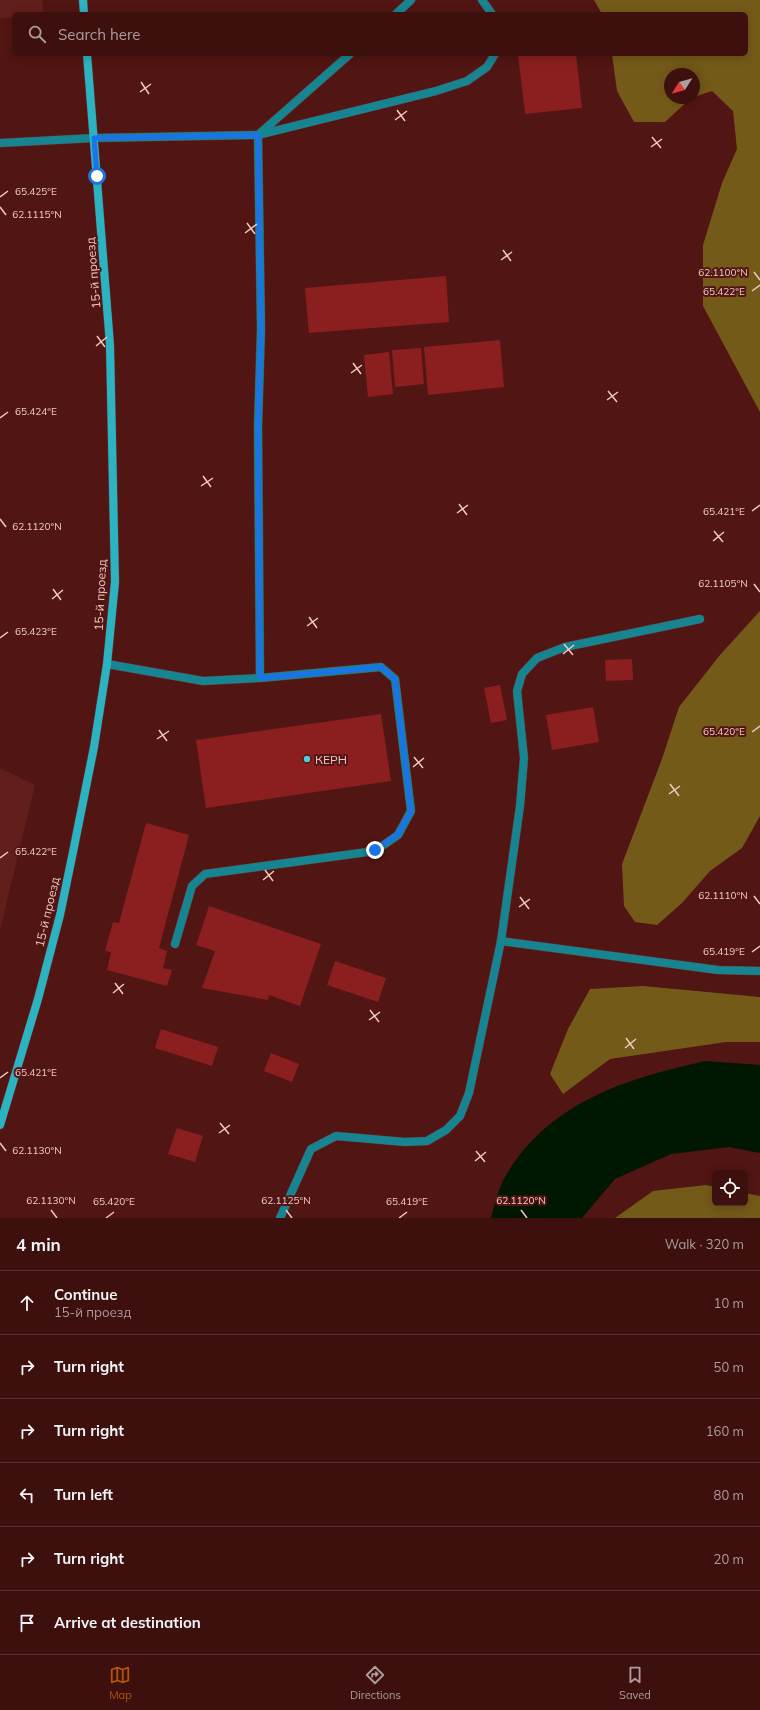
<!DOCTYPE html>
<meta charset="utf-8">
<style>
:root{--surface:#3d100e;--page:#481e1c;--text:#f1f3f6;--muted:#ad9d9e;--line:#56302e;--accent:#b45309}
body{margin:0;font-family:Mulish,sans-serif;background:var(--page);color:var(--text)}
.controls{position:absolute;right:12px;bottom:12px;display:grid;overflow:hidden;border-radius:6px;box-shadow:0 2px 10px #0003}
.controls button{width:36px;height:36px;display:grid;place-items:center;padding:0;border:0;border-bottom:1px solid var(--line);background:var(--surface);color:var(--text);font:20px sans-serif}
.compass{position:absolute;left:664px;top:68px;width:36px;height:36px;border-radius:50%;background:var(--surface);box-shadow:0 2px 10px #0003;rotate:233deg}
.stop{position:absolute;width:12px;height:12px;margin:-9px;border:3px solid #1a73e8;border-radius:50%;background:#fff}
.stop.end{background:#1a73e8;border-color:#fff;box-shadow:0 1px 4px #0008}
.list{margin:0;padding:0;list-style:none}
h2{display:flex;justify-content:space-between;align-items:center;height:52px;margin:0;padding:0 16px;font-size:17px}
h2 small{font-size:13px;font-weight:400;color:var(--muted)}
.list li{display:grid;grid-template-columns:26px 1fr auto;gap:12px;align-items:center;box-sizing:border-box;height:64px;padding:0 16px;border-top:1px solid var(--line)}
.list b{display:block;font-size:15px;white-space:nowrap}
.list p{margin:0;font-size:13px;white-space:nowrap;color:var(--muted)}
.list em{font-size:13px;font-style:normal;color:var(--muted)}
.icon{flex:none;width:22px;height:22px;fill:none;stroke:currentColor;stroke-width:2;stroke-linecap:round;stroke-linejoin:round}
.map{position:relative;flex:none;width:760px;height:1218px;overflow:hidden}
.search{position:absolute;background:var(--surface);box-shadow:0 2px 10px #0003;left:12px;right:12px;top:12px;height:44px;display:flex;align-items:center;gap:10px;box-sizing:border-box;padding:0 14px;border-radius:6px;color:var(--muted);font-size:15px}
.sheet{height:436px;background:var(--surface)}
nav{display:flex;justify-content:space-around;align-items:center;box-sizing:border-box;height:56px;border-top:1px solid var(--line);background:var(--surface);font-size:11px;color:var(--muted)}
nav a{display:grid;justify-items:center;gap:2px}
nav .on{color:var(--accent)}
.map>svg:first-child{display:block}
</style>
<div class="map">
<svg width="760" height="1218" viewBox="0 0 760 1218">
<rect width="100%" height="100%" fill="#511513"/>
<!-- built -->
<g fill="#611e1b">
<polygon points="0,0 42,0 44,14 14,14 14,17 0,19"/>
<polygon points="0,768 35,785 0,930"/>
</g>
<!-- forest -->
<g fill="#745a19">
<polygon points="594,0 760,0 760,412 703,306 703,245 722,183 737,149 733,111 712,91 694,97 694,74 670,74 670,98 691,98 665,122 634,122 617,91 612,54 746,54 746,14 602,14"/>
<polygon points="760,611 760,816 742,848 710,871 682,903 657,925 635,922 624,906 622,864 662,759 679,707 720,655"/>
<polygon points="643,986 760,997 760,1042 726,1042 610,1059 563,1094 550,1074 568,1029 590,989"/>
<polygon points="706,1185 715,1187 715,1203 745,1203 745,1193 760,1196 760,1218 615,1218 653,1191"/>
</g>
<!-- water -->
<path fill="#001702" d="M705,1061L760,1065V1153L729,1147L671,1154L615,1179L582,1218H491C494,1206 499,1186 506,1175C551,1101 626,1079 705,1061Z"/>
<!-- building -->
<g fill="#8b1f1f">
<polygon points="518,54 576,54 582,108 525,114"/>
<polygon points="446,276 449,322 309,333 305,288"/>
<polygon points="500,340 504,387 428,395 424,347"/>
<polygon points="421,348 424,384 395,387 392,350"/>
<polygon points="389,352 393,394 368,397 364,355"/>
<polygon points="632,659 633,680 606,681 605,660"/>
<polygon points="500,685 507,720 491,723 484,688"/>
<polygon points="593,707 599,742 552,750 546,715"/>
<polygon points="381,714 391,781 206,808 196,740"/>
<polygon points="146,823 189,835 159,948 167,951 163,968 172,970 167,986 107,970 111,952 105,951 113,922 119,923"/>
<polygon points="209,906 321,944 300,1006 269,995 268,1000 202,988 215,951 196,945"/>
<polygon points="335,961 386,978 378,1002 327,985"/>
<polygon points="161,1029 218,1047 212,1066 155,1048"/>
<polygon points="271,1053 299,1064 292,1082 264,1071"/>
<polygon points="177,1128 203,1136 195,1162 168,1154"/>
</g>
<g fill="none" stroke-linecap="round" stroke-linejoin="round">
<defs>
<g id="service">
<polyline points="482,0 492,14"/>
<polyline points="396,14 411,0"/>
<polyline points="0,143 94,138 258,135 436,91 467,81 487,67 495,54"/>
<polyline points="107,664 203,681 260,678 381,667 395,679 411,811 398,835 375,851 205,874 192,886 175,944"/>
<polyline points="260,678 258,427 261,329 258,135 350,54"/>
<polyline points="501,941 718,970 760,971"/>
<polyline points="280,1218 311,1149 336,1136 405,1142 427,1141 446,1130 460,1116 469,1093 501,941 520,806 524,758 517,691 522,674 537,658 565,647 700,619"/>
</g>
<g id="secondary">
<polyline points="83,0 84,14"/>
<polyline points="0,1125 38,999 60,915 73,852 94,747 107,664 115,582 110,345 87,54"/>
</g>
</defs>
<!-- service casing -->
<use href="#service" stroke="#6a322f" stroke-width="9"/>
<!-- secondary casing -->
<use href="#secondary" stroke="#6a322f" stroke-width="9"/>
<!-- service -->
<use href="#service" stroke="#178591" stroke-width="8"/>
<!-- secondary -->
<use href="#secondary" stroke="#2cb3c2" stroke-width="8"/>
</g>
<g fill="none" stroke-linecap="round" stroke-linejoin="round">
<!-- route -->
<polyline stroke="#1a73e8" stroke-width="5" points="97,176 94,138 258,135 261,329 258,427 260,678 381,667 395,679 411,811 398,834 375,850"/>
</g>
<!-- ticks -->
<path fill="none" stroke="#efc9c4" stroke-width="1.5" d="M141,82L149,94M140,92L151,84M397,110L405,121M395,120L407,111M652,137L661,148M651,147L662,139M0,197L8,191M0,207L6,215M247,223L255,234M245,233L257,224M503,250L511,261M501,260L512,252M754,272L760,280M752,291L760,285M97,336L105,347M96,346L107,337M353,363L361,374M351,373L362,365M608,391L617,402M607,400L618,392M0,418L8,412M203,476L211,487M201,486L213,478M459,504L467,515M752,511L760,505M457,513L468,505M0,519L6,527M714,531L723,542M713,541L724,532M754,584L760,592M53,589L61,600M52,599L63,590M309,617L317,628M307,626L318,618M0,638L8,632M564,644L573,655M563,654L574,645M159,730L167,741M752,732L760,726M157,739L169,731M414,757L423,768M413,767L424,758M670,784L679,796M669,794L680,786M0,858L8,852M265,870L273,881M263,880L274,871M754,896L760,904M520,897L529,909M519,907L530,899M752,952L760,946M115,983L123,994M113,993L124,984M370,1010L379,1022M369,1020L380,1012M626,1038L634,1049M625,1048L636,1039M0,1078L8,1072M220,1123L229,1134M219,1133L230,1125M0,1143L6,1151M476,1151L485,1162M475,1161L486,1152M51,1210L57,1218M286,1210L292,1218M521,1210L527,1218M106,1218L114,1212M399,1218L407,1212"/>
<!-- markers -->
<circle fill="#52cbd9" stroke="#511513" stroke-width="1.5" cx="307" cy="759" r="4"/>
<g text-anchor="middle" dominant-baseline="central" stroke-width="4" stroke-linejoin="round" paint-order="stroke">
<!-- street labels -->
<g font-size="12" fill="#efc9c4" stroke="#511513">
<text transform="translate(93 273) rotate(-95)">15-й проезд</text>
<text transform="translate(100 595) rotate(-87)">15-й проезд</text>
<text transform="translate(47 912) rotate(-77)">15-й проезд</text>
</g>
<!-- poi labels -->
<g font-size="12" fill="#efc9c4" stroke="#511513" text-anchor="start">
<text x="315" y="759">КЕРН</text>
</g>
</g>
<g font-size="10" text-anchor="middle" fill="#efc9c4" stroke="#511513" stroke-width="4" stroke-linejoin="round" paint-order="stroke">
<text x="36" y="195">65.425°E</text>
<text x="37" y="218">62.1115°N</text>
<text x="723" y="276">62.1100°N</text>
<text x="724" y="295">65.422°E</text>
<text x="36" y="415">65.424°E</text>
<text x="724" y="515">65.421°E</text>
<text x="37" y="530">62.1120°N</text>
<text x="723" y="587">62.1105°N</text>
<text x="36" y="635">65.423°E</text>
<text x="724" y="735">65.420°E</text>
<text x="36" y="855">65.422°E</text>
<text x="723" y="899">62.1110°N</text>
<text x="724" y="955">65.419°E</text>
<text x="36" y="1076">65.421°E</text>
<text x="37" y="1154">62.1130°N</text>
<text x="51" y="1204">62.1130°N</text>
<text x="286" y="1204">62.1125°N</text>
<text x="521" y="1204">62.1120°N</text>
<text x="114" y="1205">65.420°E</text>
<text x="407" y="1205">65.419°E</text>
</g>
</svg>
<div class="controls">
<button><svg class="icon" aria-label="locate" viewBox="0 0 24 24"><circle cx="12" cy="12" r="6"/><path d="M12 2v4M12 18v4M2 12h4M18 12h4"/></svg></button>
</div>
<svg class="compass" viewBox="-18 -18 36 36"><path d="M0-13l5 13h-10z" fill="#e53935"/><path d="M0 13l5-13h-10z" fill="#ad9d9e"/></svg>
<div class="stop" style="left:97px;top:176px"></div>
<div class="stop end" style="left:375px;top:850px"></div>
<div class="search"><svg class="icon" aria-label="search" viewBox="0 0 24 24"><circle cx="10" cy="10" r="6"/><path d="M15 15l6 6"/></svg>Search here</div>
</div>
<section class="sheet">
<h2>4 min<small>Walk · 320 m</small></h2>
<ul class="list">
<li><svg class="icon" aria-label="ahead" viewBox="0 0 24 24"><path d="M12 20V5M6 11l6-6 6 6"/></svg><div><b>Continue</b><p>15-й проезд</p></div><em>10 m</em></li>
<li><svg class="icon" aria-label="right" viewBox="0 0 24 24"><path d="M7 20v-9h11M14 6l5 5-5 5"/></svg><div><b>Turn right</b></div><em>50 m</em></li>
<li><svg class="icon" aria-label="right" viewBox="0 0 24 24"><path d="M7 20v-9h11M14 6l5 5-5 5"/></svg><div><b>Turn right</b></div><em>160 m</em></li>
<li><svg class="icon" aria-label="left" viewBox="0 0 24 24"><path d="M17 20v-9H6M10 6l-5 5 5 5"/></svg><div><b>Turn left</b></div><em>80 m</em></li>
<li><svg class="icon" aria-label="right" viewBox="0 0 24 24"><path d="M7 20v-9h11M14 6l5 5-5 5"/></svg><div><b>Turn right</b></div><em>20 m</em></li>
<li><svg class="icon" aria-label="arrive" viewBox="0 0 24 24"><path d="M6 21V4h12l-3 4 3 4H6"/></svg><div><b>Arrive at destination</b></div></li>
</ul>
</section>
<nav>
<a class="on"><svg class="icon" aria-label="map" viewBox="0 0 24 24"><path d="M3 6l6-2 6 2 6-2v14l-6 2-6-2-6 2zM9 4v14M15 6v14"/></svg>Map</a>
<a><svg class="icon" aria-label="directions" viewBox="0 0 24 24"><path d="M12 3l9 9-9 9-9-9zM9 14v-3h6M13 9l2 2-2 2"/></svg>Directions</a>
<a><svg class="icon" aria-label="saved" viewBox="0 0 24 24"><path d="M7 4h10v16l-5-4-5 4z"/></svg>Saved</a>
</nav>
